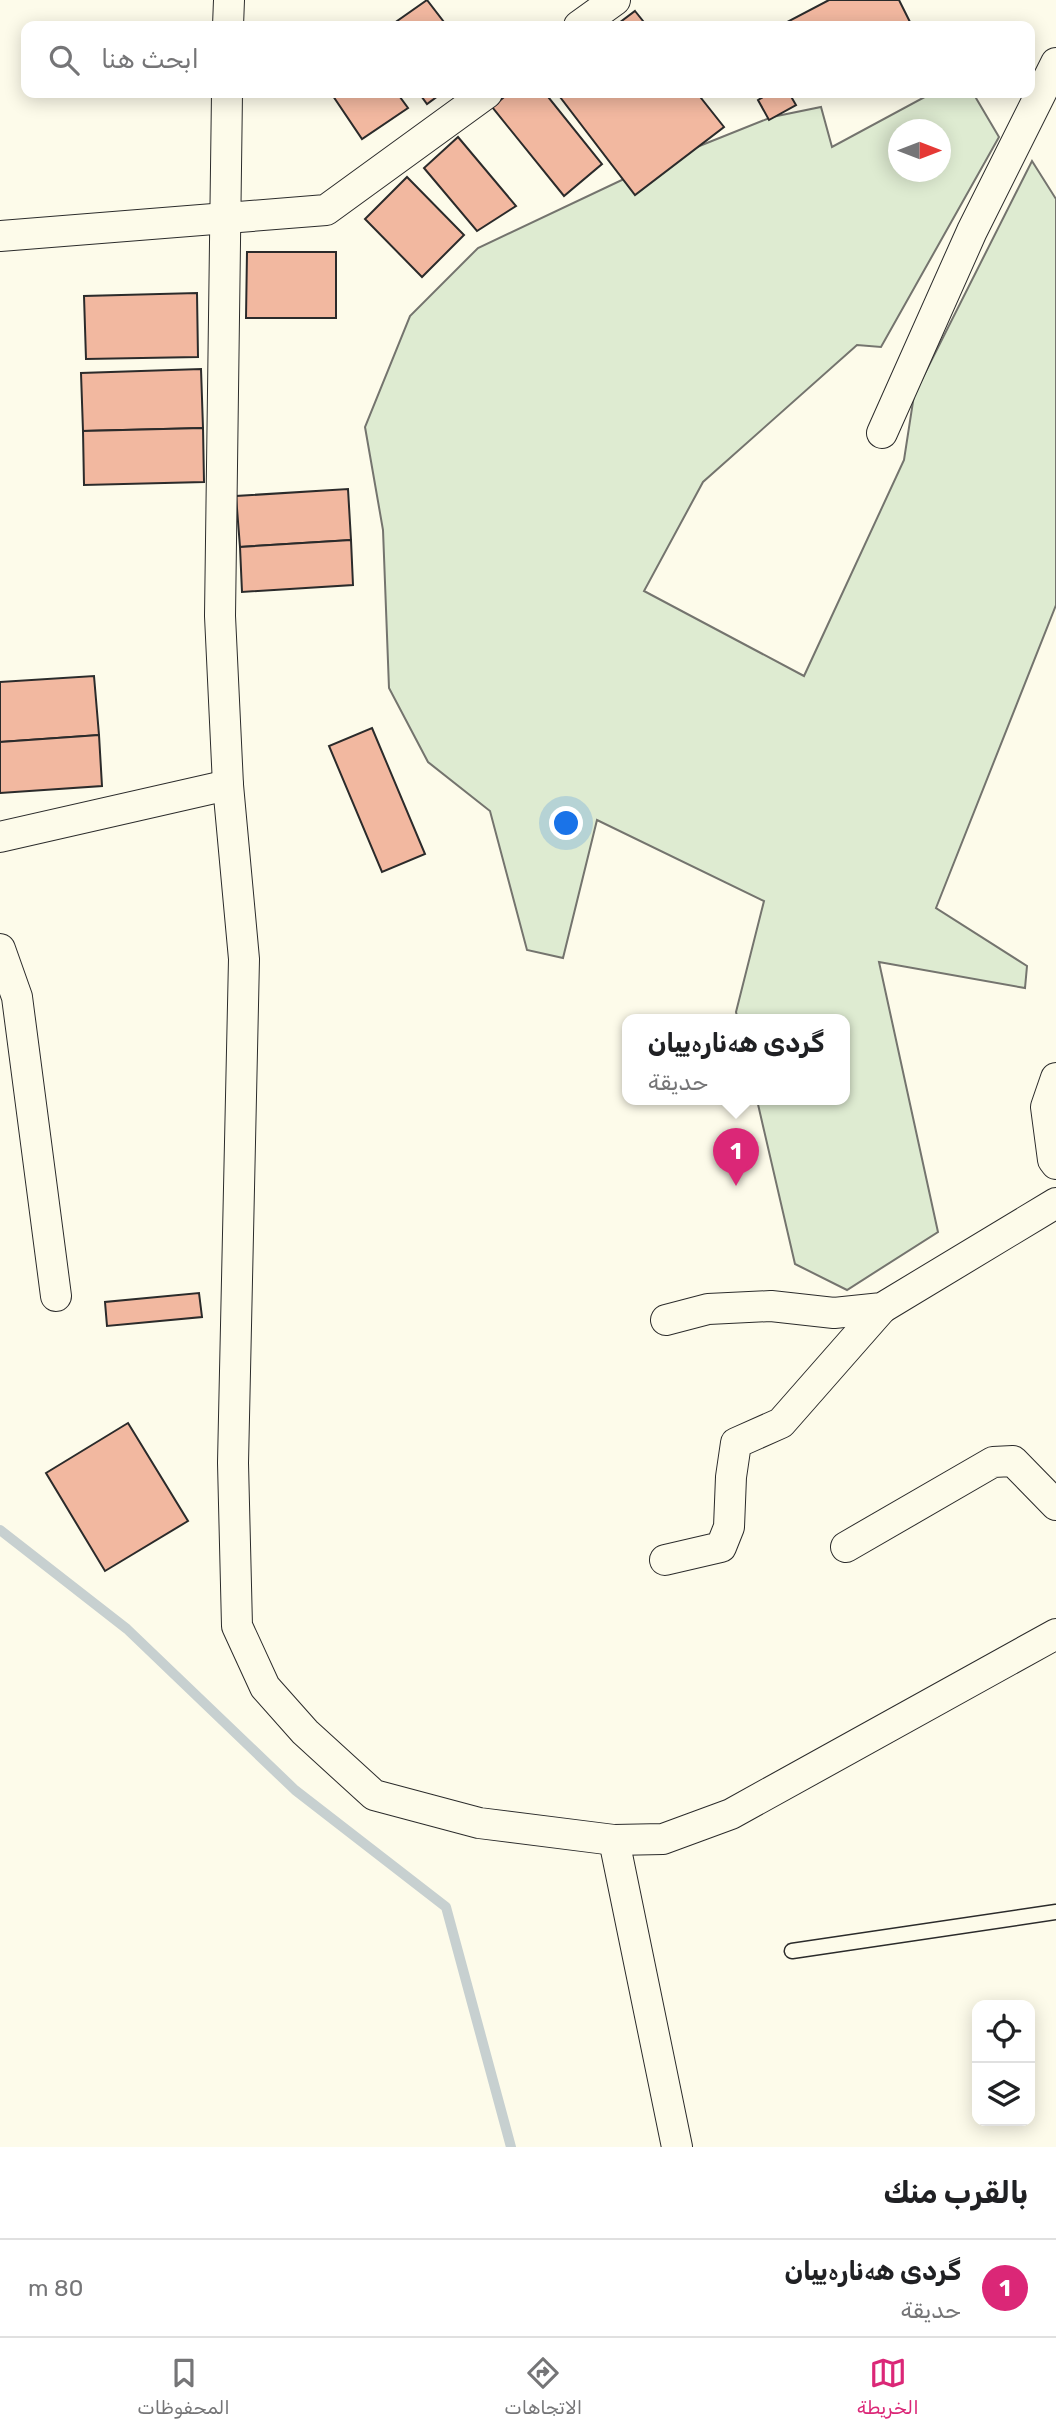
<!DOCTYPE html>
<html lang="ar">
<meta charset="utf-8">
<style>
:root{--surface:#fff;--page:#f2f2f2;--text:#202124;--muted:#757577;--line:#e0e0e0;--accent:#db2777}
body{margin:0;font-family:Rubik,"Noto Naskh Arabic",sans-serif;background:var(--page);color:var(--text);direction:rtl}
.controls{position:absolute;right:21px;bottom:21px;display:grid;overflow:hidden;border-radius:14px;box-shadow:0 4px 18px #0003}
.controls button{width:63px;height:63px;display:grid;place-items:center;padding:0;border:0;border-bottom:2px solid var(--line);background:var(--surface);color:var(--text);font:35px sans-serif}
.compass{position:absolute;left:888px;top:119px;width:63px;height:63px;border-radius:50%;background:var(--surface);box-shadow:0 4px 18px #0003;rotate:90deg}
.you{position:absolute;left:567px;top:824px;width:24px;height:24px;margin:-18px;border:5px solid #fff;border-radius:50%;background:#1a73e8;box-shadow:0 0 0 10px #1a73e833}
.badge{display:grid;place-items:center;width:46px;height:46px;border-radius:50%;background:var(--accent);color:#fff;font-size:23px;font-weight:700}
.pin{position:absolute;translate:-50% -58px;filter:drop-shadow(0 2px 4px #0008)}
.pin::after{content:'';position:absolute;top:37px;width:24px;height:21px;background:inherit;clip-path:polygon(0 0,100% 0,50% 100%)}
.popup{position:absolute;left:622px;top:1014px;width:228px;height:91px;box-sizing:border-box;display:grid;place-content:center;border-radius:14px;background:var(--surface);filter:drop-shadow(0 2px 5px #0005);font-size:23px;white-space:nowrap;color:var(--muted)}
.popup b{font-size:26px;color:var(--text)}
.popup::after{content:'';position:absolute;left:50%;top:100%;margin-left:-14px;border:14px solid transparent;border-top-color:var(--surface)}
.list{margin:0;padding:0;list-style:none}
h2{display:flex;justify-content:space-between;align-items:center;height:91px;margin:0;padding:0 28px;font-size:30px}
h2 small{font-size:23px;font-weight:400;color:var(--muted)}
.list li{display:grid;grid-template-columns:46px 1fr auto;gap:21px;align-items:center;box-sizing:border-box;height:98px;padding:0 28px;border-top:2px solid var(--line)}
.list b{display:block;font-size:26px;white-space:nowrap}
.list p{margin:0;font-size:23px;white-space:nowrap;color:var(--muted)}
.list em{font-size:23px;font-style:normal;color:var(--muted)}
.icon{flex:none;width:38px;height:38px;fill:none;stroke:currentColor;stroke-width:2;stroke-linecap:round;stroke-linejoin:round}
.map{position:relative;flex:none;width:1056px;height:2147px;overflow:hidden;direction:ltr}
.search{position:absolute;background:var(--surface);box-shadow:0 4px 18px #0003;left:21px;right:21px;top:21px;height:77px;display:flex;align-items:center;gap:18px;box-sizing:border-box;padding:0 24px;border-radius:14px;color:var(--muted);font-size:26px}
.sheet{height:189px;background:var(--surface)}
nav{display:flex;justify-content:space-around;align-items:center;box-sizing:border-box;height:98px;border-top:2px solid var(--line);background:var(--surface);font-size:19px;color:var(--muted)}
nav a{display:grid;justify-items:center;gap:4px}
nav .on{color:var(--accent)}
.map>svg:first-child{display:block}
</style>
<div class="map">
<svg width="1056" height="2147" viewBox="0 0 1056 2147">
<rect width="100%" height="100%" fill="#fdfbea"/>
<!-- green -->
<path fill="#deebd1" stroke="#74746e" stroke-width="2" fill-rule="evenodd" d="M932,93H973L999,137L881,347L857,345L703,482L644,591L804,676L904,460L914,395L1032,161L1056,199V605L936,908L1027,966L1025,988L879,962L938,1232L847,1290L795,1264L757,1100H844V1020H738L736,1012L764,901L597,820L563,958L527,950L490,811L428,762L389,688L383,530L365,427L410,316L478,248L662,161L772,117L821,107L832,147ZM898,130H940V172H898Z"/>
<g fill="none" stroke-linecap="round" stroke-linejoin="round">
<!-- stream -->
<polyline stroke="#c7d0d0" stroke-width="10" points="0,1530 127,1629 295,1790 446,1907 511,2147"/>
</g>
<!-- building -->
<g fill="#f2b8a0" stroke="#2b2b2b" stroke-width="2">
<polygon points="427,0 447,26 390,26"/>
<polygon points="829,0 899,0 912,26 790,26 787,22"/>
<polygon points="635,11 647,26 615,26"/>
<polygon points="331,93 397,93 408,108 362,139"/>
<polygon points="419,93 442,93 427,104"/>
<polygon points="509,93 545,93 602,164 564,196 492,107"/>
<polygon points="557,93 697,93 724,127 635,195"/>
<polygon points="770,93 789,93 796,105 769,120 758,100"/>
<polygon points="458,137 516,206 477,231 424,168"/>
<polygon points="407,177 464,235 422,277 365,219"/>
<polygon points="247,252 336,252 336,318 246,318"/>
<polygon points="197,293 198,357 86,359 84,296"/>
<polygon points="201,369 203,428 83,431 81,373"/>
<polygon points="203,428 204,482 84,485 83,431"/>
<polygon points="348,489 351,540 240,547 236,496"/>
<polygon points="351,540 353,585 242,592 240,547"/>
<polygon points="94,676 99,735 0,742 0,682"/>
<polygon points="372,728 425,854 382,872 329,746"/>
<polygon points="99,735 102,786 0,793 0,742"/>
<polygon points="199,1293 202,1317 107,1326 105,1302"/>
<polygon points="128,1423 188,1521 105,1571 46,1473"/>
</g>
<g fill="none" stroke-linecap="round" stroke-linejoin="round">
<defs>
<polyline id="lane" points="792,1951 1056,1912"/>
<g id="street">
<polyline points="228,26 229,0"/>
<polyline points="579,26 615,0"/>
<polyline points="227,93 220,616 228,785 244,959 233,1463 237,1626 265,1687 305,1732 374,1795 479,1823 614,1840 663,1839 731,1814 1056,1634"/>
<polyline points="0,236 326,210 487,93"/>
<polyline points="882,433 972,231 1056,63"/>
<polyline points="0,837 228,785"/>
<polyline points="0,949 17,997 56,1296"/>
<polyline points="1056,1078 1046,1107 1053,1160 1056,1164"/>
<polyline points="666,1320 708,1309 771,1306 834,1313 882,1308 1056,1203"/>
<polyline points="846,1547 993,1462 1013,1461 1056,1505"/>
<polyline points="665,1560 721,1547 729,1527 731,1477 736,1443 781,1423 882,1308"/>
<polyline points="614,1840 677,2147"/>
</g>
</defs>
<!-- lane casing -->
<use href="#lane" stroke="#2b2b2b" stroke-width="17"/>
<!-- street casing -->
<use href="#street" stroke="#2b2b2b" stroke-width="32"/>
<!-- lane -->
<use href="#lane" stroke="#fdfbea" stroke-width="14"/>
<!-- street -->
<use href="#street" stroke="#fdfbea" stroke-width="30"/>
</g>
</svg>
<div class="controls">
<button><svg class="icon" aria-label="locate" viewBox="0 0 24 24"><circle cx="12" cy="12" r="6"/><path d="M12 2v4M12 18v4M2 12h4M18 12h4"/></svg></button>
<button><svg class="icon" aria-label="layers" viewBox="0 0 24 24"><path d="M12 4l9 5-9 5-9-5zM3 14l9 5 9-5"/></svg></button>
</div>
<svg class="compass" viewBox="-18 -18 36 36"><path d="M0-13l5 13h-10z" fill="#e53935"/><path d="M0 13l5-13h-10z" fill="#757577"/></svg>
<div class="you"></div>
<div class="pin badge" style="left:736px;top:1186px">1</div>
<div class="popup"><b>گردی هەنارەییان</b>حديقة</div>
<div class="search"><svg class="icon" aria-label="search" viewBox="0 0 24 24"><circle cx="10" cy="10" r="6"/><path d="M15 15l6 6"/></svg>ابحث هنا</div>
</div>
<section class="sheet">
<h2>بالقرب منك<small></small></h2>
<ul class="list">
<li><span class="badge">1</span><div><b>گردی هەنارەییان</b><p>حديقة</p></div><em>80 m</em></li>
</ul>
</section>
<nav>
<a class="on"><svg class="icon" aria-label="map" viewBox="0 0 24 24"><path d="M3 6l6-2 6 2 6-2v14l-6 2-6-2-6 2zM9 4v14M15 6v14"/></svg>الخريطة</a>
<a><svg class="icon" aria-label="directions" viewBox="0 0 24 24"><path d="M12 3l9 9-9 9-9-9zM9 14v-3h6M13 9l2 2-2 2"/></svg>الاتجاهات</a>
<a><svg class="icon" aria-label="saved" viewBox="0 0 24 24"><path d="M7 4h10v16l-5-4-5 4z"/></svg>المحفوظات</a>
</nav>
